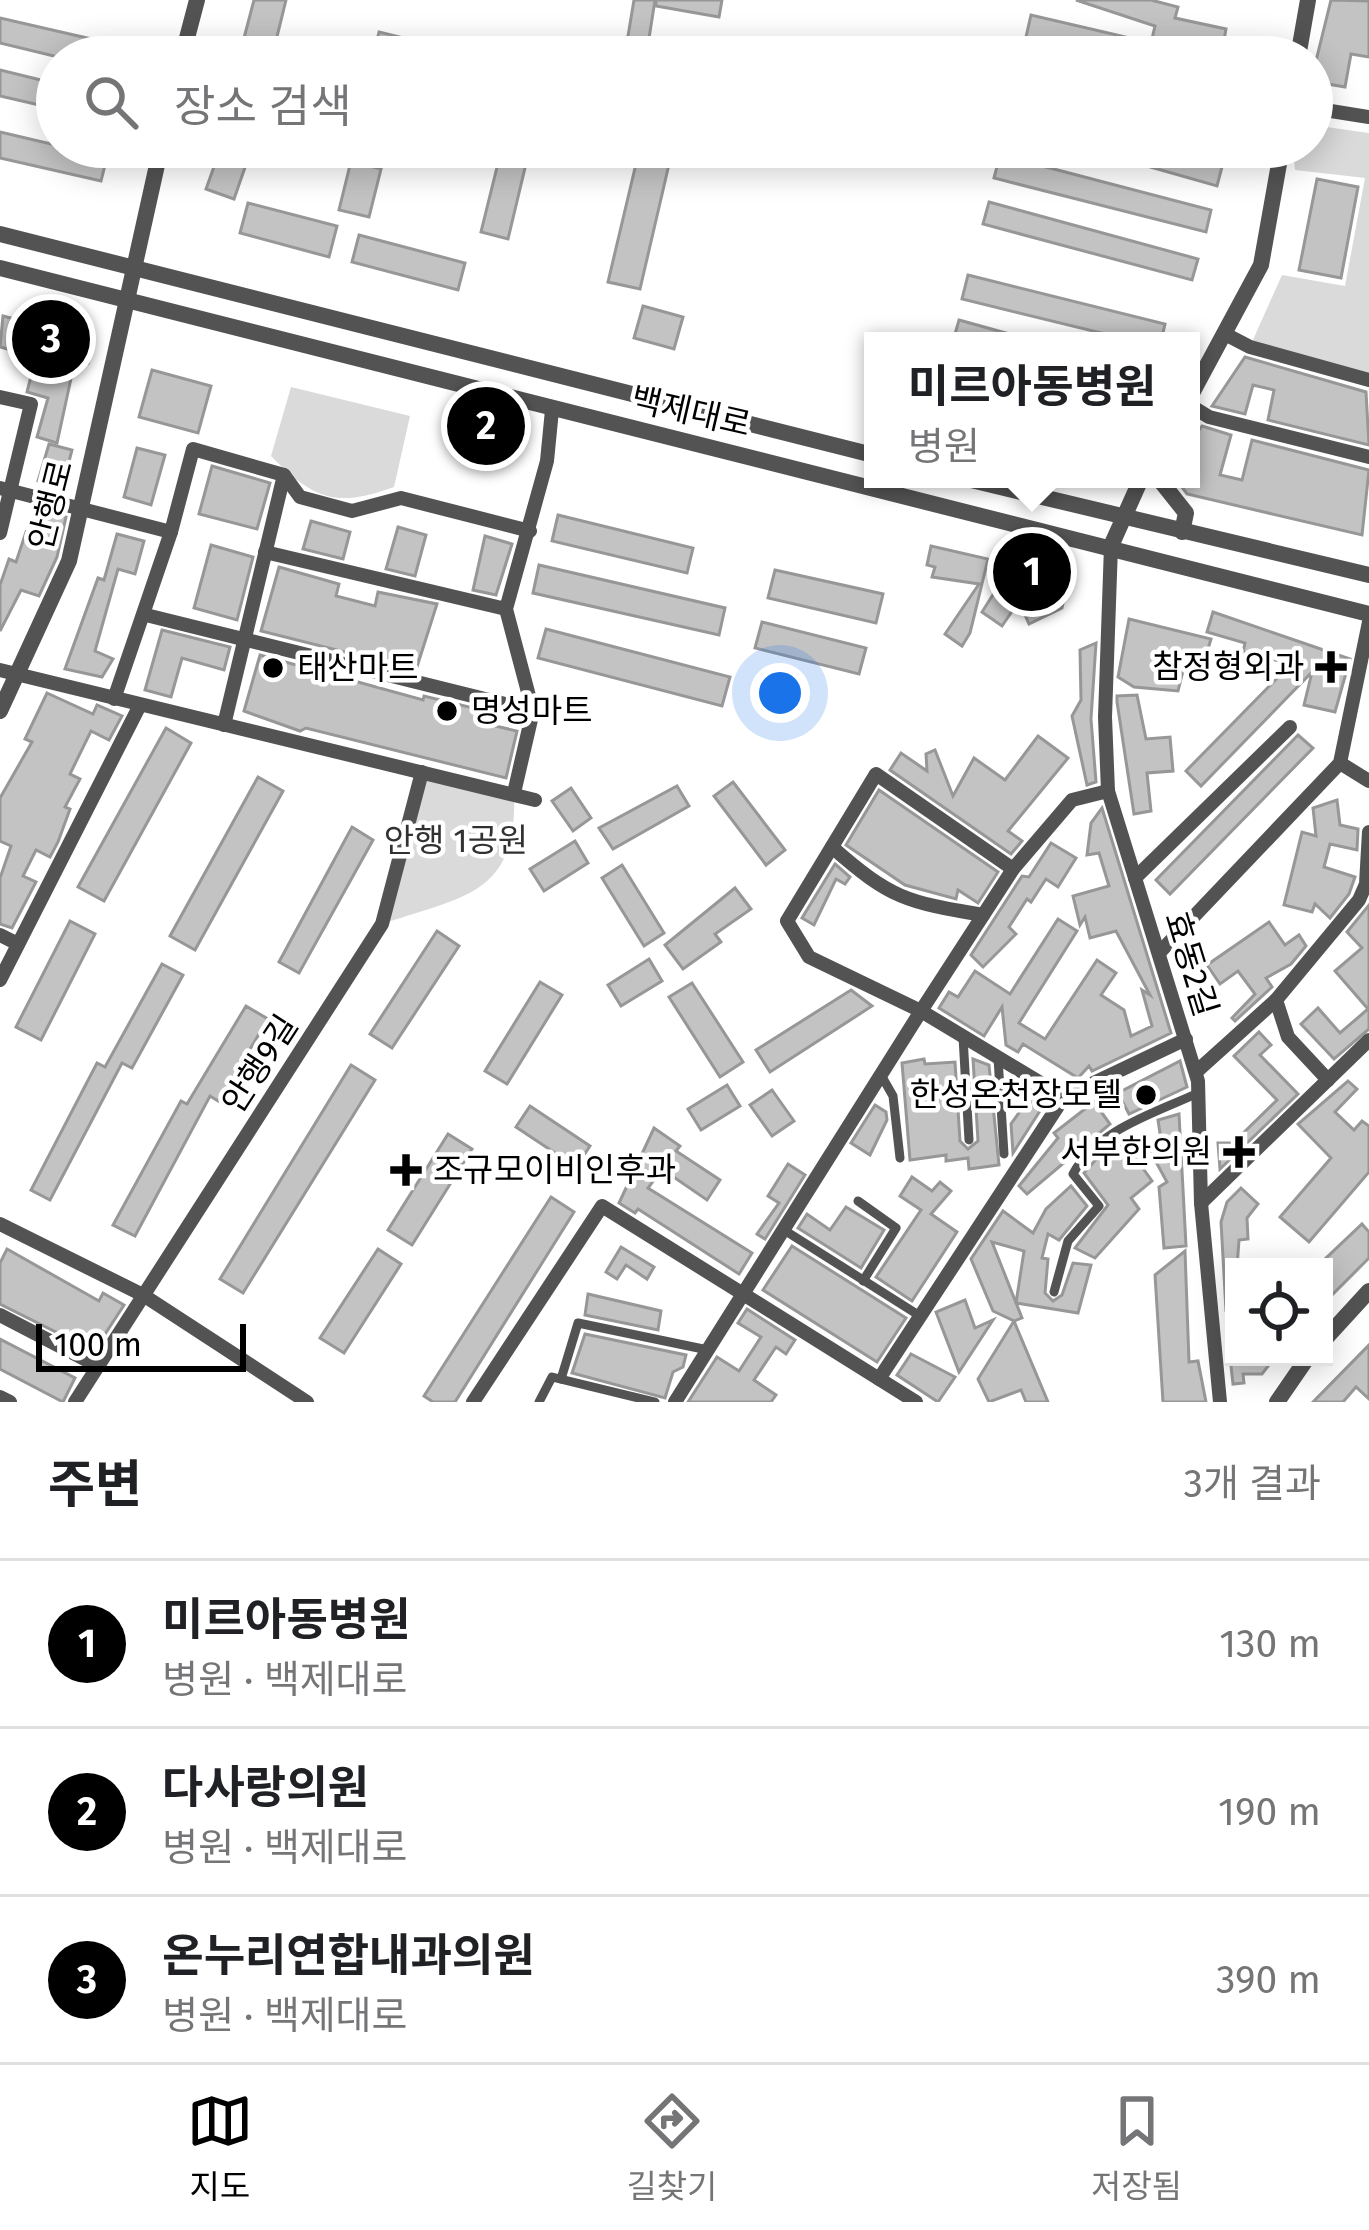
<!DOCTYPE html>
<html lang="ko">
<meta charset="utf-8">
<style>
:root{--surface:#fff;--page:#f2f2f2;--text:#202124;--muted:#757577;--line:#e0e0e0;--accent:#000}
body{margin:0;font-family:"Fira Sans","Noto Sans KR",sans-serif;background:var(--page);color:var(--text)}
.controls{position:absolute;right:36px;bottom:36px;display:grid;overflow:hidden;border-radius:0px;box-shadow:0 6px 30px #0003}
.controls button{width:108px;height:108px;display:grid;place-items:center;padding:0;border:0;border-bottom:3px solid var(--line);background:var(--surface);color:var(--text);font:60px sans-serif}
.scale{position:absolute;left:36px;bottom:30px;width:210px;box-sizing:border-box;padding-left:12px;border:6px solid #000;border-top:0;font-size:33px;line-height:42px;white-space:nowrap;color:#000;-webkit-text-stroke:9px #fff;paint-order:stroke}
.you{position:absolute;left:780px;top:693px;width:42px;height:42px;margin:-30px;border:9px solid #fff;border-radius:50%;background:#1a73e8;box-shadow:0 0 0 18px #1a73e833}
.badge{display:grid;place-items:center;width:78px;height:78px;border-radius:50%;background:var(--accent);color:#fff;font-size:39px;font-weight:700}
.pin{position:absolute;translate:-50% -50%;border:6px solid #fff;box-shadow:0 3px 12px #0006}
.popup{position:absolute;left:864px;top:332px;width:336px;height:156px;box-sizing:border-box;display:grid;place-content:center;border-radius:0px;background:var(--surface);filter:drop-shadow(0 3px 9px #0005);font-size:39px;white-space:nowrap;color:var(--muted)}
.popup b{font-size:45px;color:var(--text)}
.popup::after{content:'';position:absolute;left:50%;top:100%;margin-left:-24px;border:24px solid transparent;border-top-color:var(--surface)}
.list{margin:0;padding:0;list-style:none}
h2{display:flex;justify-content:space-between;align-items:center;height:156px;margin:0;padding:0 48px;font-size:51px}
h2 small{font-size:39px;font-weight:400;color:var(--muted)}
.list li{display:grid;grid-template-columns:78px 1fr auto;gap:36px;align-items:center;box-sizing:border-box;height:168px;padding:0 48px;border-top:3px solid var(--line)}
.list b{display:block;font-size:45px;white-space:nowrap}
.list p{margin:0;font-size:39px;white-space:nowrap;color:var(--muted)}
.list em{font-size:39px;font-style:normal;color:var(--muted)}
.icon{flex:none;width:66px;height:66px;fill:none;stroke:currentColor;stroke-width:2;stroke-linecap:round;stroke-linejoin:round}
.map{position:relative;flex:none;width:1369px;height:1402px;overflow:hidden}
.search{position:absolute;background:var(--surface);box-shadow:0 6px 30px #0003;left:36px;right:36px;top:36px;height:132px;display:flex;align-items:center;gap:30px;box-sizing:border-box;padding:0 42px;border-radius:66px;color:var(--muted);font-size:45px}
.sheet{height:660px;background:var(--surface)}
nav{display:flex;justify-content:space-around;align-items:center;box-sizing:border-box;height:168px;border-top:3px solid var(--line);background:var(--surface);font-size:33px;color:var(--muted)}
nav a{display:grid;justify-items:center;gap:6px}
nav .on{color:var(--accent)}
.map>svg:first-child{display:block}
</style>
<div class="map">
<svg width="1369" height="1402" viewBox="0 0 1369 1402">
<rect width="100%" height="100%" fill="#fff"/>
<!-- green -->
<g fill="#dadada">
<polygon points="1312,125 1369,133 1369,375 1252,342 1282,275 1345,286 1365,178 1295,170 1293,147 1312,147"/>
<path d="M291,387L410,416L394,487C336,508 314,500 271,456Z"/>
<path d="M422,772L514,793C518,895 464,896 382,924Z"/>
</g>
<!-- building -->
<g fill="#c3c3c3" stroke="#979797" stroke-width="3">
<polygon points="254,0 286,0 272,57 239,57"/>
<polygon points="634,0 655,0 647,51 626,48"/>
<polygon points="656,0 722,0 719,17 656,6"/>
<polygon points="1076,0 1151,0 1178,7 1175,18 1226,29 1221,57 1112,57 1026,37 1031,15 1151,43 1155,26"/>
<polygon points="1331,0 1369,1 1369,57 1351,54 1345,87 1322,83 1313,73"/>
<polygon points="0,18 126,47 124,57 58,57 0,43"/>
<polygon points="379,32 412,40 408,57 373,57"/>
<polygon points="0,70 57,84 57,109 0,96"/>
<polygon points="0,132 107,157 101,181 0,158"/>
<polygon points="221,147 251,150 234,199 206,189"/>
<polygon points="502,147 530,147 508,239 481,232"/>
<polygon points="640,147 673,147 640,289 608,282"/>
<polygon points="1080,147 1160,147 1223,163 1217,186"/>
<polygon points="1000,155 1211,210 1206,232 994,178"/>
<polygon points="351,161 381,169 369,217 339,210"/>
<polygon points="1317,179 1358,187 1341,278 1299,270"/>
<polygon points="989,202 1198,259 1192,280 983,224"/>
<polygon points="248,203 337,226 329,257 240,233"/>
<polygon points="359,235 465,263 458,290 352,262"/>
<polygon points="968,275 1165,324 1161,341 1134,341 962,299"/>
<polygon points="643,306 683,317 674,349 634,338"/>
<polygon points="3,316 72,334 70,339 93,346 88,363 75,360 57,443 37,437 48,398 27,392 36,357 0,347"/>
<polygon points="959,320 1024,338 1024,341 953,341"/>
<polygon points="1245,357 1366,392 1369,445 1268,420 1274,390 1253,385 1245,414 1212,406"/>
<polygon points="152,370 211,386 198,433 139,417"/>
<polygon points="1202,426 1231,435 1220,475 1242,480 1252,440 1369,470 1362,535 1187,494 1176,479 1191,479 1191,442"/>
<polygon points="49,444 72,450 62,488 38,481"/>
<polygon points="137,448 165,455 151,505 124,497"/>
<polygon points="212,466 270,483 257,529 199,514"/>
<polygon points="41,510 66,517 57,557 39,596 21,590 0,631 0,585 9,559 16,562 26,532 33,535"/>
<polygon points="558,515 693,548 687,573 552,541"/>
<polygon points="311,521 350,532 343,559 303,549"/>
<polygon points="398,527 426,535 415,576 386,569"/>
<polygon points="117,534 144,541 135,574 118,569 95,651 113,659 102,677 65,669 98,578 104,580"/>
<polygon points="485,536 512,544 496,595 473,590"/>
<polygon points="211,545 253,557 237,620 194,608"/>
<polygon points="931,546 988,559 970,633 962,646 945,634 979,584 932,577 935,567 927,565"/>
<polygon points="1015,560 1070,570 1062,608 1029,624 1019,601 1002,626 982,612"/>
<polygon points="539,565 725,608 719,635 533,593"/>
<polygon points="279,567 339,584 336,596 375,606 378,592 437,604 416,670 261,631"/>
<polygon points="775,570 883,594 876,623 768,598"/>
<polygon points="1213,612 1350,659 1335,712 1304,705 1312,672 1201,786 1186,771 1291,664 1243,652 1245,643 1207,632"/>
<polygon points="1129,619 1211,639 1205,659 1187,655 1178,691 1134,687 1118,677"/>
<polygon points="762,622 866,648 859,674 755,648"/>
<polygon points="546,629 730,677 722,706 538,658"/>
<polygon points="162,630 230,647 224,670 182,658 171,697 145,690"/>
<polygon points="1096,643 1091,719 1096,782 1087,785 1072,716 1081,700 1080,650"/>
<polygon points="260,655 423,700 424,696 494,713 491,725 517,731 506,778 306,728 300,731 244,711"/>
<polygon points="47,693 93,714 97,705 122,716 109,740 91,731 70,774 80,779 65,807 70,809 58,842 50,857 36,850 23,876 36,882 12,928 0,924 0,878 11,846 0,841 0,798 32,742 25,739"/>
<polygon points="1137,695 1146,739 1170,737 1173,771 1147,773 1151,811 1134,814 1117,702 1117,696"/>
<polygon points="166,728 191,743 104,901 78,887"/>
<polygon points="1298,735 1313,748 1170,894 1156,880"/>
<polygon points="1038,736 1068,758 1008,831 1022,841 1011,854 890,770 901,753 927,771 926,754 935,750 953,796 974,758 1005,780"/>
<polygon points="258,777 283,791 195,950 170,936"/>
<polygon points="733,782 785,850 766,865 714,796"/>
<polygon points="677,786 689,806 613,849 599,828"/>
<polygon points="571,788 591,818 573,831 552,801"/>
<polygon points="879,790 998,872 978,903 958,890 956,899 905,885 846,845"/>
<polygon points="1337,800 1340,825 1358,829 1357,850 1330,844 1324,867 1355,877 1349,894 1330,918 1315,904 1312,912 1284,905 1302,832 1316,836 1313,808"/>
<polygon points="1102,808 1171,1033 1092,1071 1089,1066 1078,1078 1023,1044 1018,1052 1006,1045 1002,1007 984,1036 939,1008 949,992 958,997 975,971 1010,994 1058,919 1077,931 1019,1023 1045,1039 1097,960 1116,973 1101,995 1124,1010 1131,1036 1152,1026 1142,990 1150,995 1116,931 1090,938 1085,917 1080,925 1073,896 1109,886 1099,853 1087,855 1091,823"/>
<polygon points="352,827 373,840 299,973 279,962"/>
<polygon points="575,841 588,863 544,891 530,869"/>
<polygon points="1051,843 1076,858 1058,887 1046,879 1031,902 1027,899 1009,927 1016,934 983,967 971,955 1022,876 1029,877"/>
<polygon points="835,864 850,877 845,884 836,879 814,925 802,918"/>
<polygon points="622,865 664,933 644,946 602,878"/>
<polygon points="735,888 751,909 715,934 721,942 683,969 665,945"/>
<polygon points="1369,905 1369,1029 1334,1059 1301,1024 1318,1008 1340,1033 1368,1009 1335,971 1362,948 1347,932"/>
<polygon points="70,921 95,934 41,1040 16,1027"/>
<polygon points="1269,922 1285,945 1299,935 1306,946 1291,964 1266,978 1272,987 1235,1021 1232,1018 1255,994 1238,971 1220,984 1207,965"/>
<polygon points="437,931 459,946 392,1048 370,1034"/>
<polygon points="649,959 662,981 621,1006 608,985"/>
<polygon points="162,964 183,975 132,1068 122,1063 50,1200 31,1190 97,1063 105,1067"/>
<polygon points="540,982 562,995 507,1084 485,1071"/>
<polygon points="692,983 743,1062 720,1077 669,997"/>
<polygon points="851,990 872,1006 770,1072 756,1050"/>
<polygon points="246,1006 268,1019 243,1061 218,1101 210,1096 135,1236 113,1225 181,1101 187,1104"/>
<polygon points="1259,1032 1271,1045 1260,1055 1298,1094 1220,1169 1218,1143 1233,1143 1277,1100 1234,1056"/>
<polygon points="924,1059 925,1064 955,1062 960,1141 968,1149 978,1141 973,1059 989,1065 999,1165 969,1169 968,1158 946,1161 946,1155 910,1160 902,1063"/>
<polygon points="1180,1061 1187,1087 1129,1114 1118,1093"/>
<polygon points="351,1065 375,1080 243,1293 220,1279"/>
<polygon points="1013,1079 1047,1100 1013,1153 1011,1124 1028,1100 1009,1088"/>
<polygon points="1348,1081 1357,1089 1335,1112 1354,1130 1362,1121 1369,1126 1369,1172 1309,1242 1280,1217 1331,1158 1298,1124"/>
<polygon points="727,1085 740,1106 701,1130 688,1109"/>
<polygon points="772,1090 794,1121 772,1136 750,1105"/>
<polygon points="1094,1102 1110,1124 1027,1194 1019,1186 1058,1138 1054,1133"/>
<polygon points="875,1105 886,1112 887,1120 870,1155 851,1143"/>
<polygon points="530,1106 590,1146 576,1167 516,1127"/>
<polygon points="1179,1114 1186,1246 1164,1248 1159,1187 1167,1182 1150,1151 1161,1140 1158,1120"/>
<polygon points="654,1128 680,1146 676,1151 720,1180 707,1200 662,1169 648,1188 752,1253 739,1274 638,1209 635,1213 619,1203"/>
<polygon points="448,1134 472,1149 412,1245 388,1230"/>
<polygon points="1124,1142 1152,1181 1131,1198 1139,1209 1095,1258 1075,1248 1108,1205 1084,1173 1099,1156 1102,1159"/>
<polygon points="788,1164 805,1175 765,1239 757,1234 779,1203 768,1196"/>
<polygon points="912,1177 932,1191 940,1182 951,1191 931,1214 957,1232 912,1301 876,1277 921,1210 900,1196"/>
<polygon points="1071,1186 1087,1206 1059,1240 1048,1234 1042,1258 1048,1259 1045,1293 1053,1301 1062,1295 1073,1263 1091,1265 1078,1313 1016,1303 1024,1251 992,1242 1022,1318 1014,1321 1048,1402 1026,1402 1021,1390 989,1402 978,1379 1014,1321 993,1311 971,1259 1003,1211 1033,1233 1046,1209"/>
<polygon points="1241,1188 1258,1204 1247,1218 1248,1239 1239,1240 1234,1309 1226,1310 1221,1222 1227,1202"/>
<polygon points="551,1197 574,1212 455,1402 433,1402 424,1396"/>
<polygon points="846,1207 884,1230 861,1268 798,1228 807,1214 830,1230"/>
<polygon points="1362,1224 1369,1232 1369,1258 1324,1303 1324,1260"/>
<polygon points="792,1246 906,1318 877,1362 763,1290"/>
<polygon points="621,1247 654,1267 647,1279 626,1265 617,1279 606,1272"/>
<polygon points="7,1249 99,1301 103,1293 124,1305 94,1351 0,1304 0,1263"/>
<polygon points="378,1249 401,1264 344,1353 320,1338"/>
<polygon points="1185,1251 1189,1362 1198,1361 1206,1402 1163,1402 1155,1275"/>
<polygon points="588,1294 661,1311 658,1330 585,1315"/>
<polygon points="965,1300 975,1328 993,1320 959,1372 936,1312"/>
<polygon points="747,1309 795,1340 786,1354 776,1347 754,1380 776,1395 771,1402 688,1402 717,1357 739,1371 761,1337 738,1323"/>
<polygon points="585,1334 686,1355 683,1367 673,1372 665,1398 572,1373"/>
<polygon points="0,1339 75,1378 63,1402 0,1369"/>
<polygon points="1369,1345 1369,1399 1356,1387 1343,1402 1313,1402"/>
<polygon points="911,1354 955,1377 938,1402 897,1375"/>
<polygon points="1230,1357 1275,1357 1262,1374 1243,1374 1244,1383 1233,1384"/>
</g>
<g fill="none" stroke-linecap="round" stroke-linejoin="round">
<!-- pedestrian -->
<g stroke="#535353" stroke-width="9">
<polyline points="963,1037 969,1140"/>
<polyline points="998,1058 1004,1154"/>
<polyline points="881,1075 893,1096 900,1158"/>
<polyline points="858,1201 896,1228 863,1281"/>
<polyline points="784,1230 920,1316"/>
<path d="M1054,1292L1068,1241L1099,1206L1073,1174C1096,1130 1155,1113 1198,1093"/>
<polyline points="561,1379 578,1323 708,1350"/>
<polyline points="539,1402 552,1377 655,1402"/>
</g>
<!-- minor -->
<g stroke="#535353" stroke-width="14">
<polyline points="1312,108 1369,117"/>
<polyline points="1225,334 1250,347 1369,380"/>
<polyline points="0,397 31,404 0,533"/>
<polyline points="1191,406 1209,417 1369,457"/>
<polyline points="0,488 171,532 193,449 284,475 300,497 352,511 401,498 530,531"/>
<polyline points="1111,546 1105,717 1108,791 1198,1081 1201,1203 1220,1402"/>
<polyline points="265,552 506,609"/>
<polyline points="146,615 533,711"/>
<polyline points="0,670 535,800"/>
<polyline points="114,699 171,532"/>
<polyline points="224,725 284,475"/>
<polyline points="1340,763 1369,781"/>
<polyline points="514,793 533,711 506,609 547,461 552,410"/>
<path d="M832,847C891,899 906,902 983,915"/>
<polyline points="1135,878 1290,727"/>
<polyline points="0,935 18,944"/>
<polyline points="1160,952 1340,763 1369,622"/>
<polyline points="0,980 140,705"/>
<polyline points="1196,1072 1276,1000"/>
<polyline points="1328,1080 1288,1037 1276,1000 1359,900 1366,884 1369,832"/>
<polyline points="1064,1097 921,1011 1013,869 1072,800 1108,791"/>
<polyline points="1201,1203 1369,1040"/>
<polyline points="0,1224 143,1295 307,1402"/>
<polyline points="0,1315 98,1366"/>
<polyline points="879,1379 1064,1097 1186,1039"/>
<polyline points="0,1397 10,1402"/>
<polyline points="75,1402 382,924 422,772"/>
<polyline points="473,1402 602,1206 916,1402"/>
<polyline points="675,1402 921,1011 809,957 787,921 876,774 1013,869"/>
</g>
<!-- tertiary -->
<g stroke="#535353" stroke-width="16">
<polyline points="182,57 197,0"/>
<polyline points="1298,57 1308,0"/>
<polyline points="0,234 873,455"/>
<polyline points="0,268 1369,614"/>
<polyline points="1191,395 1261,265 1282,147"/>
<polyline points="967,479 1369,575"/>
<polyline points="1159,479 1186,513 1182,532"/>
<polyline points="1111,546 1141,479"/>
<polyline points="0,711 69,561 161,147"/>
<polyline points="1324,1340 1369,1291"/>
<polyline points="1277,1402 1308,1357"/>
</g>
</g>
<!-- markers -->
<g fill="#000" stroke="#fff" stroke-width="4.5">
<path d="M1325 649h12v12h12v12h-12v12h-12v-12h-12v-12h12z"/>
<circle cx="273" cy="668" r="12"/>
<circle cx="447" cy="711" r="12"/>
<circle cx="1146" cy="1095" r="12"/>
<path d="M1233 1134h12v12h12v12h-12v12h-12v-12h-12v-12h12z"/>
<path d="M400 1152h12v12h12v12h-12v12h-12v-12h-12v-12h12z"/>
</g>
<g text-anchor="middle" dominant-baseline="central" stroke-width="9" stroke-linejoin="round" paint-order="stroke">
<!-- street labels -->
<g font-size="33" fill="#000" stroke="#fff">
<text transform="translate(691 412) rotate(13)">백제대로</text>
<text transform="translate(51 505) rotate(-76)">안행로</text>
<text transform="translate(1191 964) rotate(73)">효동2길</text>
<text transform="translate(260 1064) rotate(-57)">안행9길</text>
</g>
<!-- poi labels -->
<g font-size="33" fill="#000" stroke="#fff" text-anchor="end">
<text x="1304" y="667">참정형외과</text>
<text x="297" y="668" text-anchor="start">태산마트</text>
<text x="471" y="711" text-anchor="start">명성마트</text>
<text x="1122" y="1095">한성온천장모텔</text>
<text x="1212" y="1152">서부한의원</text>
<text x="433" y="1170" text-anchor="start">조규모이비인후과</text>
</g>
<!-- park labels -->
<g font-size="33" fill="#313131" stroke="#fff">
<text x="456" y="841">안행 1공원</text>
</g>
</g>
</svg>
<div class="controls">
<button><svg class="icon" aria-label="locate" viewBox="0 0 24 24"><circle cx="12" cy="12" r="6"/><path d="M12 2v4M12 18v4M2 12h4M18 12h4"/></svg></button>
</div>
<div class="scale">100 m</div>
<div class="you"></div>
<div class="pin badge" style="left:1032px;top:572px">1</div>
<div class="popup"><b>미르아동병원</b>병원</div>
<div class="pin badge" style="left:486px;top:426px">2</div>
<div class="pin badge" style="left:51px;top:339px">3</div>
<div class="search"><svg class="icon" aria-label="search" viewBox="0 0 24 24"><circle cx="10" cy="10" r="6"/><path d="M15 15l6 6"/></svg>장소 검색</div>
</div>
<section class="sheet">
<h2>주변<small>3개 결과</small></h2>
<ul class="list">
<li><span class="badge">1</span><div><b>미르아동병원</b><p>병원 · 백제대로</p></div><em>130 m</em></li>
<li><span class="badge">2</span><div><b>다사랑의원</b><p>병원 · 백제대로</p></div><em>190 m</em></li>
<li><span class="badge">3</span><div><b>온누리연합내과의원</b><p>병원 · 백제대로</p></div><em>390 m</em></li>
</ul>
</section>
<nav>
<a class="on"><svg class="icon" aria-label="map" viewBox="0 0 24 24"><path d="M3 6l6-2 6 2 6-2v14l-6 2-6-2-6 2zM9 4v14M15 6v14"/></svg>지도</a>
<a><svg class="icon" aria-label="directions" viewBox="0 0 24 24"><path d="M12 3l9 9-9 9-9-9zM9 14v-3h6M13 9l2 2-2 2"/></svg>길찾기</a>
<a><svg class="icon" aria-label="saved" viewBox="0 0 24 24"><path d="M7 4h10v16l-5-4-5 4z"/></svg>저장됨</a>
</nav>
